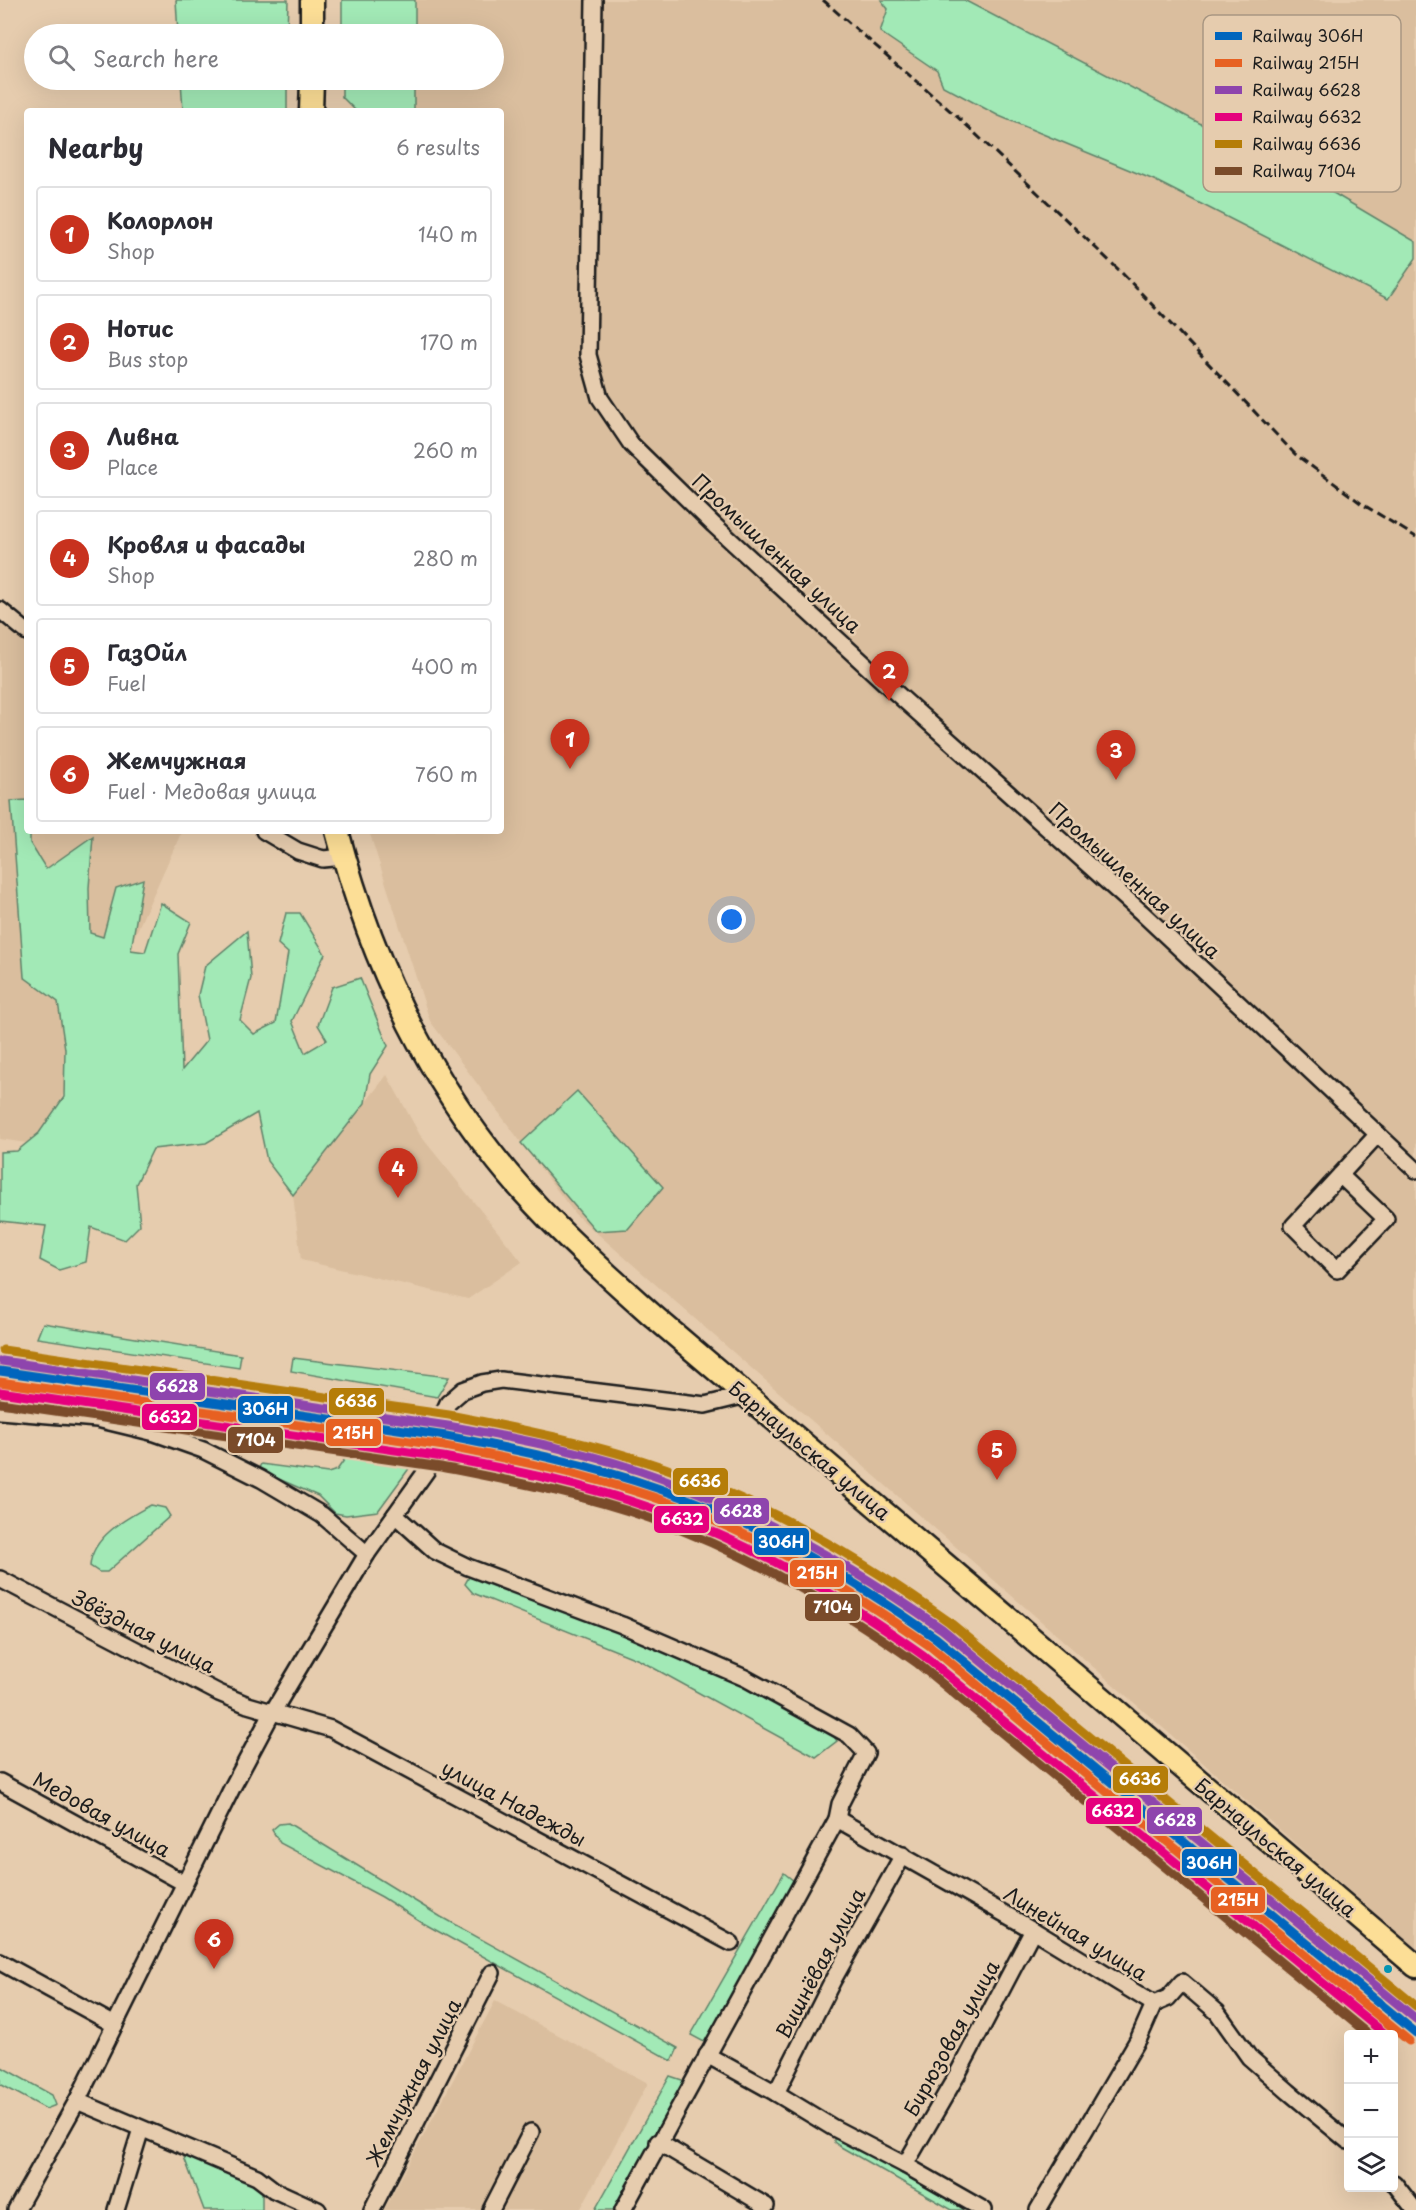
<!DOCTYPE html>
<meta charset="utf-8">
<style>
:root{--surface:#fff;--page:#f7f7f7;--text:#2b2b33;--muted:#7c7c81;--line:#e1e1e2;--accent:#c8321e}
body{margin:0;font-family:"Playpen Sans",sans-serif;background:var(--page);color:var(--text)}
.controls{position:absolute;right:18px;bottom:18px;display:grid;overflow:hidden;border-radius:6px;box-shadow:0 6px 24px #0002}
.controls button{width:54px;height:54px;display:grid;place-items:center;padding:0;border:0;border-bottom:2px solid var(--line);background:var(--surface);color:var(--text);font:30px sans-serif}
.you{position:absolute;left:732px;top:920px;width:21px;height:21px;margin:-15px;border:4px solid #fff;border-radius:50%;background:#1a73e8;box-shadow:0 0 0 9px #1a73e833}
.badge{display:grid;place-items:center;width:39px;height:39px;border-radius:50%;background:var(--accent);color:#fff;font-size:20px;font-weight:700}
.pin{position:absolute;translate:-50% -50px;filter:drop-shadow(0 2px 3px #0008)}
.pin::after{content:'';position:absolute;top:32px;width:21px;height:18px;background:inherit;clip-path:polygon(0 0,100% 0,50% 100%)}
.list{margin:0;padding:0;list-style:none}
h2{display:flex;justify-content:space-between;align-items:center;height:78px;margin:0;padding:0 24px;font-size:26px}
h2 small{font-size:20px;font-weight:400;color:var(--muted)}
.list li{display:grid;grid-template-columns:39px 1fr auto;gap:18px;align-items:center;box-sizing:border-box;height:96px;margin:0 12px 12px;padding:0 12px;border:2px solid var(--line);border-radius:6px}
.list b{display:block;font-size:22px;white-space:nowrap}
.list p{margin:0;font-size:20px;white-space:nowrap;color:var(--muted)}
.list em{font-size:20px;font-style:normal;color:var(--muted)}
.icon{flex:none;width:33px;height:33px;fill:none;stroke:currentColor;stroke-width:2;stroke-linecap:round;stroke-linejoin:round}
.map{position:relative;flex:none;width:1416px;height:2210px;overflow:hidden}
.search{position:absolute;background:var(--surface);box-shadow:0 6px 24px #0002;left:24px;top:24px;width:480px;height:66px;display:flex;align-items:center;gap:15px;box-sizing:border-box;padding:0 21px;border-radius:33px;color:var(--muted);font-size:22px}
.panel{position:absolute;background:var(--surface);box-shadow:0 6px 24px #0002;left:24px;top:108px;width:480px;height:726px;border-radius:6px}
.map>svg:first-child{display:block}
</style>
<div class="map">
<svg width="1416" height="2210" viewBox="0 0 1416 2210">
<rect width="100%" height="100%" fill="#e6ccae"/>
<filter id="ink" filterUnits="userSpaceOnUse"><feTurbulence type="fractalNoise" baseFrequency=".0167" numOctaves="2"/><feDisplacementMap in="SourceGraphic" scale="12" xChannelSelector="R" yChannelSelector="G"/><feConvolveMatrix kernelMatrix="1 2 1 2 8 2 1 2 1" color-interpolation-filters="sRGB"/></filter>
<g filter="url(#ink)">
<!-- built -->
<g fill="#dabe9e">
<polygon points="355,0 1416,0 1416,1949 575,1214 430,1021 369,831 501,831 501,111 354,111 354,80 494,80 494,34 355,34"/>
<polygon points="0,617 27,641 27,831 182,831 40,1145 0,1139"/>
<polygon points="387,1075 420,1135 522,1262 468,1299 301,1260 293,1195"/>
<polygon points="495,2001 648,2083 580,2210 384,2210"/>
</g>
<!-- green -->
<g fill="#a2e9b6" stroke="#5f8269" stroke-width="1.5">
<polygon points="176,0 288,0 287,34 178,34"/>
<rect x="342" y="0" width="73" height="34"/>
<polygon points="881,0 964,0 1335,194 1416,242 1416,258 1388,299 1154,180 999,116 943,86 937,71 880,32 888,9"/>
<polygon points="181,80 287,80 287,111 183,111"/>
<polygon points="342,80 414,80 414,111 356,111 342,97"/>
<polygon points="27,800 27,831 30,831 30,843 46,869 93,836 89,888 90,933 103,937 116,888 143,879 131,950 145,952 161,903 191,922 178,954 182,1070 207,1040 198,995 205,966 247,931 251,978 240,1020 254,1034 276,1023 288,953 278,944 286,913 300,913 325,954 292,1021 305,1053 327,1040 318,1025 332,987 360,978 388,1046 370,1074 365,1103 293,1195 267,1161 257,1113 206,1143 153,1149 136,1184 140,1225 125,1240 91,1227 86,1262 59,1270 40,1260 46,1226 0,1221 0,1152 17,1151 39,1133 64,1097 65,1049 58,1002 24,977 11,801"/>
<polygon points="577,1091 663,1187 628,1229 596,1231 521,1143"/>
<polygon points="43,1323 241,1355 239,1368 37,1338"/>
<polygon points="293,1358 449,1377 437,1397 291,1371"/>
<polygon points="372,1443 414,1449 416,1459 378,1511 346,1515 335,1513 318,1496 258,1470 261,1464 328,1473 337,1470 354,1446"/>
<path d="M151,1505L165,1508L170,1516L107,1572H99L90,1566C92,1536 127,1518 151,1505Z"/>
<polygon points="469,1577 629,1628 828,1728 837,1741 816,1757 639,1660 473,1593 465,1584"/>
<polygon points="288,1823 441,1917 678,2048 672,2061 423,1923 382,1897 280,1843 272,1830 279,1824"/>
<polygon points="784,1873 795,1882 706,2043 691,2035"/>
<polygon points="0,2066 52,2095 56,2105 46,2109 0,2084"/>
<polygon points="670,2076 688,2082 616,2210 595,2210"/>
<polygon points="836,2137 841,2138 972,2210 952,2210 841,2147 834,2142 834,2139"/>
<polygon points="184,2151 262,2186 262,2210 204,2210 184,2157"/>
</g>
<g fill="none" stroke-linecap="round" stroke-linejoin="round">
<defs>
<g id="minor">
<polyline points="594,0 588,355 600,398 631,444 714,525 885,683 1141,912 1416,1170"/>
<polyline points="0,610 27,632"/>
<polyline points="264,831 298,851 323,859 344,857"/>
<polyline points="1340,1175 1386,1219 1337,1270 1293,1226 1378,1134"/>
<polyline points="0,1411 97,1419 155,1433 203,1450 261,1479 322,1515 367,1554"/>
<polyline points="395,1515 435,1551 468,1567 622,1625 745,1678 849,1735 866,1753 840,1804 837,1819 623,2210"/>
<polyline points="0,1579 219,1693 248,1705 331,1729 731,1943"/>
<polyline points="0,1782 184,1883"/>
<polyline points="837,1819 1033,1930 1154,2004 1168,1998 1182,1982 1217,2012 1249,2057 1289,2092 1348,2141"/>
<polyline points="0,1962 115,2025"/>
<polyline points="707,2055 776,2093 832,2127 905,2165 984,2210"/>
<polyline points="776,2093 833,1980 903,1855"/>
<polyline points="77,2101 257,2177 274,2190 318,2210"/>
<polyline points="658,2142 766,2206"/>
<polyline points="905,2165 957,2075 1033,1930"/>
<polyline points="1394,2183 1415,2210"/>
<polyline points="16,2210 77,2101 233,1786 272,1713 367,1554 427,1470 433,1457 442,1416 448,1403 463,1390 482,1383 501,1380 705,1405 746,1395"/>
<polyline points="116,2210 141,2129"/>
<polyline points="372,2210 492,1973"/>
<polyline points="491,2210 531,2132"/>
<polyline points="1038,2210 1139,2038 1154,2004"/>
</g>
<g id="highway">
<polyline points="312,34 312,0"/>
<polyline points="311,111 312,80"/>
<path d="M337,831C367,945 416,1056 489,1150C536,1212 594,1263 652,1315L1416,1966"/>
</g>
</defs>
<!-- minor casing -->
<use href="#minor" stroke="#1c1c1c" stroke-width="20"/>
<!-- highway casing -->
<use href="#highway" stroke="#1c1c1c" stroke-width="27"/>
<!-- minor -->
<use href="#minor" stroke="#e6ccae" stroke-width="15"/>
<!-- highway -->
<use href="#highway" stroke="#fcde96" stroke-width="22"/>
<!-- rail -->
<polyline stroke="#1c1c1c" stroke-width="3" stroke-dasharray="9 4.5" stroke-linecap="butt" points="823,0 962,121 1119,270 1295,454 1362,504 1416,537"/>
<defs>
<path id="rail-1" d="M0,1371L446,1436C517,1450 588,1464 657,1488C758,1522 850,1577 936,1638L1416,2033"/>
<path id="rail-2" d="M0,1382L444,1446C515,1460 585,1474 653,1497C753,1531 844,1586 930,1646L1409,2041"/>
<path id="rail-3" d="M2,1361L448,1426C520,1439 594,1453 663,1479C764,1515 855,1568 942,1629L1416,2019"/>
<path id="rail-4" d="M0,1392L443,1457C513,1470 583,1484 651,1508C749,1541 839,1595 923,1655L1385,2034"/>
<path id="rail-5" d="M3,1350L449,1415C522,1429 595,1444 665,1468C768,1504 860,1558 948,1621L1416,2006"/>
<path id="rail-6" d="M0,1403L441,1467C511,1481 581,1494 649,1518C746,1552 833,1604 917,1663L1368,2034"/>
</defs>
<!-- rail-1 casing -->
<use href="#rail-1" stroke="#e6ccae" stroke-width="14"/>
<!-- rail-2 casing -->
<use href="#rail-2" stroke="#e6ccae" stroke-width="14"/>
<!-- rail-3 casing -->
<use href="#rail-3" stroke="#e6ccae" stroke-width="14"/>
<!-- rail-4 casing -->
<use href="#rail-4" stroke="#e6ccae" stroke-width="14"/>
<!-- rail-5 casing -->
<use href="#rail-5" stroke="#e6ccae" stroke-width="14"/>
<!-- rail-6 casing -->
<use href="#rail-6" stroke="#e6ccae" stroke-width="14"/>
<!-- rail-1 -->
<use href="#rail-1" stroke="#0065bd" stroke-width="9"/>
<!-- rail-2 -->
<use href="#rail-2" stroke="#e76122" stroke-width="9"/>
<!-- rail-3 -->
<use href="#rail-3" stroke="#8e44ad" stroke-width="9"/>
<!-- rail-4 -->
<use href="#rail-4" stroke="#e5007d" stroke-width="9"/>
<!-- rail-5 -->
<use href="#rail-5" stroke="#b57d08" stroke-width="9"/>
<!-- rail-6 -->
<use href="#rail-6" stroke="#7a4b2a" stroke-width="9"/>
</g>
</g>
<!-- markers -->
<circle fill="#0494b3" stroke="#e6ccae" stroke-width="2" cx="1388" cy="1969" r="5"/>
<g text-anchor="middle" dominant-baseline="central" stroke-width="5" stroke-linejoin="round" paint-order="stroke">
<!-- street labels -->
<g font-size="20" fill="#1c1c1c" stroke="#e6ccae">
<text transform="translate(777 553) rotate(43)">Промышленная улица</text>
<text transform="translate(1135 880) rotate(42)">Промышленная улица</text>
<text transform="translate(810 1450) rotate(40)">Барнаульская улица</text>
<text transform="translate(144 1631) rotate(27)">Звёздная улица</text>
<text transform="translate(514 1803) rotate(28)">улица Надежды</text>
<text transform="translate(102 1814) rotate(29)">Медовая улица</text>
<text transform="translate(1276 1847) rotate(40)">Барнаульская улица</text>
<text transform="translate(1076 1933) rotate(31)">Линейная улица</text>
<text transform="translate(820 1963) rotate(-62)">Вишнёвая улица</text>
<text transform="translate(951 2038) rotate(-61)">Бирюзовая улица</text>
<text transform="translate(413 2082) rotate(-63)">Жемчужная улица</text>
</g>
</g>
<!-- legend -->
<rect x="1203" y="15" width="198" height="177" rx="9" fill="#e6ccae" stroke="#a99782" stroke-width="1.5"/>
<rect x="1215" y="32" width="27" height="8" fill="#0065bd"/>
<rect x="1215" y="59" width="27" height="8" fill="#e76122"/>
<rect x="1215" y="86" width="27" height="8" fill="#8e44ad"/>
<rect x="1215" y="113" width="27" height="8" fill="#e5007d"/>
<rect x="1215" y="140" width="27" height="8" fill="#b57d08"/>
<rect x="1215" y="167" width="27" height="8" fill="#7a4b2a"/>
<g font-size="16" fill="#1c1c1c">
<text x="1252" y="42">Railway 306Н</text>
<text x="1252" y="69">Railway 215Н</text>
<text x="1252" y="96">Railway 6628</text>
<text x="1252" y="123">Railway 6632</text>
<text x="1252" y="150">Railway 6636</text>
<text x="1252" y="177">Railway 7104</text>
</g>
<g stroke="#e6ccae" stroke-width="2">
<rect x="149" y="1372" width="57" height="29" rx="6" fill="#8e44ad"/>
<rect x="328" y="1387" width="57" height="29" rx="6" fill="#b57d08"/>
<rect x="237" y="1395" width="57" height="29" rx="6" fill="#0065bd"/>
<rect x="141" y="1403" width="57" height="28" rx="6" fill="#e5007d"/>
<rect x="325" y="1418" width="57" height="29" rx="6" fill="#e76122"/>
<rect x="227" y="1426" width="57" height="28" rx="6" fill="#7a4b2a"/>
<rect x="672" y="1467" width="57" height="29" rx="6" fill="#b57d08"/>
<rect x="713" y="1497" width="57" height="28" rx="6" fill="#8e44ad"/>
<rect x="653" y="1505" width="57" height="29" rx="6" fill="#e5007d"/>
<rect x="753" y="1527" width="57" height="29" rx="6" fill="#0065bd"/>
<rect x="789" y="1559" width="56" height="29" rx="6" fill="#e76122"/>
<rect x="804" y="1593" width="57" height="29" rx="6" fill="#7a4b2a"/>
<rect x="1112" y="1765" width="57" height="29" rx="6" fill="#b57d08"/>
<rect x="1085" y="1797" width="57" height="28" rx="6" fill="#e5007d"/>
<rect x="1146" y="1806" width="57" height="29" rx="6" fill="#8e44ad"/>
<rect x="1181" y="1848" width="57" height="29" rx="6" fill="#0065bd"/>
<rect x="1210" y="1886" width="56" height="28" rx="6" fill="#e76122"/>
</g>
<g font-size="16" text-anchor="middle" font-weight="bold" fill="#fff">
<text x="177" y="1392">6628</text>
<text x="356" y="1407">6636</text>
<text x="265" y="1415">306Н</text>
<text x="170" y="1423">6632</text>
<text x="353" y="1439">215Н</text>
<text x="256" y="1446">7104</text>
<text x="700" y="1487">6636</text>
<text x="741" y="1517">6628</text>
<text x="682" y="1525">6632</text>
<text x="781" y="1548">306Н</text>
<text x="817" y="1579">215Н</text>
<text x="833" y="1613">7104</text>
<text x="1140" y="1785">6636</text>
<text x="1113" y="1817">6632</text>
<text x="1175" y="1826">6628</text>
<text x="1209" y="1869">306Н</text>
<text x="1238" y="1906">215Н</text>
</g>
</svg>
<div class="controls">
<button>+</button>
<button>−</button>
<button><svg class="icon" aria-label="layers" viewBox="0 0 24 24"><path d="M12 4l9 5-9 5-9-5zM3 14l9 5 9-5"/></svg></button>
</div>
<div class="you"></div>
<div class="pin badge" style="left:570px;top:769px">1</div>
<div class="pin badge" style="left:889px;top:701px">2</div>
<div class="pin badge" style="left:1116px;top:780px">3</div>
<div class="pin badge" style="left:398px;top:1198px">4</div>
<div class="pin badge" style="left:997px;top:1480px">5</div>
<div class="pin badge" style="left:214px;top:1969px">6</div>
<div class="search"><svg class="icon" aria-label="search" viewBox="0 0 24 24"><circle cx="10" cy="10" r="6"/><path d="M15 15l6 6"/></svg>Search here</div>
<section class="panel">
<h2>Nearby<small>6 results</small></h2>
<ul class="list">
<li><span class="badge">1</span><div><b>Колорлон</b><p>Shop</p></div><em>140 m</em></li>
<li><span class="badge">2</span><div><b>Нотис</b><p>Bus stop</p></div><em>170 m</em></li>
<li><span class="badge">3</span><div><b>Ливна</b><p>Place</p></div><em>260 m</em></li>
<li><span class="badge">4</span><div><b>Кровля и фасады</b><p>Shop</p></div><em>280 m</em></li>
<li><span class="badge">5</span><div><b>ГазОйл</b><p>Fuel</p></div><em>400 m</em></li>
<li><span class="badge">6</span><div><b>Жемчужная</b><p>Fuel · Медовая улица</p></div><em>760 m</em></li>
</ul>
</section>
</div>
